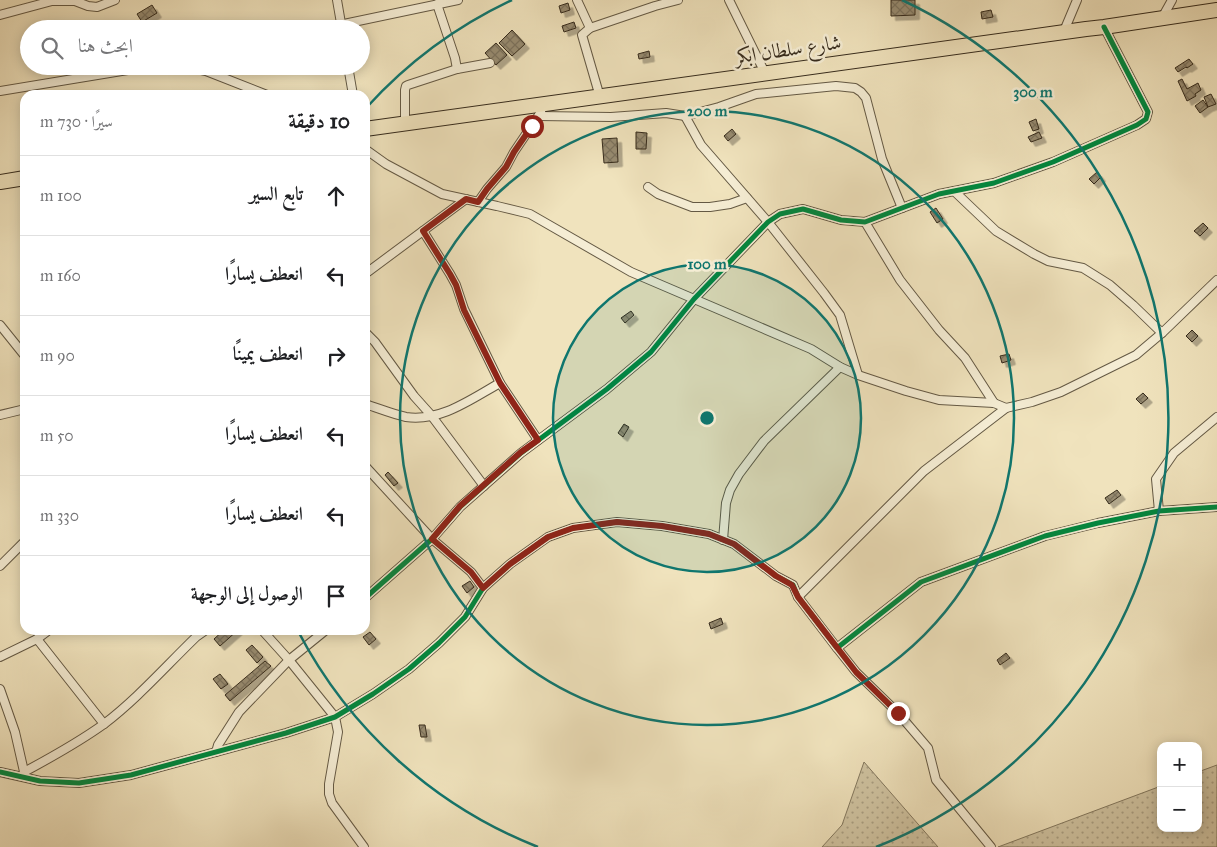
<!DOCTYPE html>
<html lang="ar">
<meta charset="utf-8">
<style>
:root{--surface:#fff;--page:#f2f2f2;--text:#202124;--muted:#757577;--line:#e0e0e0}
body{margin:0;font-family:"IM FELL Great Primer",Amiri,serif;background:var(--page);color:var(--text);direction:rtl}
.controls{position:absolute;right:15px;bottom:15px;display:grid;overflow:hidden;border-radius:10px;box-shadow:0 2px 12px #0003}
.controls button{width:45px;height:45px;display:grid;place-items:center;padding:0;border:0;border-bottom:1px solid var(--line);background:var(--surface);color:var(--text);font:25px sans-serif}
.stop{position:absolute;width:15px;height:15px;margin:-11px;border:4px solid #8f2418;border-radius:50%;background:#fff}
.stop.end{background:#8f2418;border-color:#fff;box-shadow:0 1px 5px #0008}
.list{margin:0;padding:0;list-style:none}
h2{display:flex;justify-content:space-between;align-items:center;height:65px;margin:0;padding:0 20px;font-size:21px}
h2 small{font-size:16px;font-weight:400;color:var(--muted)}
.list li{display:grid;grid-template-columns:32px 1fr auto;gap:15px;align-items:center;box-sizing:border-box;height:80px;padding:0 20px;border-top:1px solid var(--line)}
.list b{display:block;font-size:19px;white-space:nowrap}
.list em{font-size:16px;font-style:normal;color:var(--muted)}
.icon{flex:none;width:28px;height:28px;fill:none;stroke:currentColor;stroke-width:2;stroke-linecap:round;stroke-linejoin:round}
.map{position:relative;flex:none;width:1217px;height:847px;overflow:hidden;direction:ltr}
.search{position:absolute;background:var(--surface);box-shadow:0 2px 12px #0003;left:20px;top:20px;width:350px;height:55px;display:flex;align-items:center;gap:12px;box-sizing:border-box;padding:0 18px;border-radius:28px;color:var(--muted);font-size:19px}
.panel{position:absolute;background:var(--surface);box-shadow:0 2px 12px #0003;left:20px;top:90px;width:350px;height:545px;border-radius:15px;direction:rtl}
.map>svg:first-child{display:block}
</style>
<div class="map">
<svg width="1217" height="847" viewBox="0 0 1217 847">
<defs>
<pattern id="grass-dots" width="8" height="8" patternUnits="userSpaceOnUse" patternTransform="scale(1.25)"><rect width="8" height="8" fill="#d0c4a2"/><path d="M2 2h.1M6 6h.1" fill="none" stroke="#aa9f83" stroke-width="1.8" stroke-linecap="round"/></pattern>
<pattern id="building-cross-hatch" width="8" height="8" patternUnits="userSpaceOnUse" patternTransform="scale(1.25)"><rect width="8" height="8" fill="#978b70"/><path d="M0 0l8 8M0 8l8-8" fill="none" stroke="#7c725b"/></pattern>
<filter id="shadow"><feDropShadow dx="4.5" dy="4.5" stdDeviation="0" flood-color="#0004"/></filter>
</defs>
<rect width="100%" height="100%" fill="#f0e3bd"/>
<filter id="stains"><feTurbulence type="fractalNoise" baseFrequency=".004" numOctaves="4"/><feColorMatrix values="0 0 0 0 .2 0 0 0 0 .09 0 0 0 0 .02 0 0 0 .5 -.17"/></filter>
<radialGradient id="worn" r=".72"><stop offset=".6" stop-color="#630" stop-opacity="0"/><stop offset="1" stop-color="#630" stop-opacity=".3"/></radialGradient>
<!-- grass -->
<g fill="url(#grass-dots)" stroke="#83785f">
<polygon points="864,762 938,847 822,847 842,825"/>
<polygon points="1217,765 1217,847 998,847 1161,786 1161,828 1198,828 1198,772"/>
</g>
<!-- building -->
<g fill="url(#building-cross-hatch)" stroke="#362b1c" filter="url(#shadow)">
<polygon points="891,0 915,0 915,15 891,16"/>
<polygon points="568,3 570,10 561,13 559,6"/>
<polygon points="152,5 157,13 142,22 137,14"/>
<polygon points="991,10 993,17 982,19 981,12"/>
<polygon points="574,22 576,28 564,32 562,26"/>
<polygon points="512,30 525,44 512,56 499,43"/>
<polygon points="496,43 507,55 496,65 485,53"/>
<polygon points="649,51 650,57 639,59 638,54"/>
<polygon points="1189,59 1193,64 1187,68 1186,67 1178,72 1175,68"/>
<polygon points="1182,79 1187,89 1198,83 1201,90 1195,94 1196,96 1187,101 1178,81"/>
<polygon points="1211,94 1216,104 1208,107 1204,97"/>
<polygon points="1203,100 1208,107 1200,113 1195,106"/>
<polygon points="1036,119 1039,129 1033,131 1029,122"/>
<polygon points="732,129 736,134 728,141 724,136"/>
<polygon points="636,132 647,133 646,149 636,149"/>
<polygon points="1039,132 1042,138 1031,142 1028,137"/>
<polygon points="617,138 618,162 604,163 602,139"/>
<polygon points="1097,172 1101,177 1094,184 1089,179"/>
<polygon points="936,208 943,219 937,223 930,212"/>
<polygon points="1203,223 1208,228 1200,236 1194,231"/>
<polygon points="631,311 634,315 625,323 621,318"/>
<polygon points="1192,330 1198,336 1192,342 1186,336"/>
<polygon points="1009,354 1011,360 1002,363 1000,356"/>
<polygon points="1143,393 1148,398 1141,404 1136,399"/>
<polygon points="624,424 629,427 623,437 618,433"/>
<polygon points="388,472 398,483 394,486 385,475"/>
<polygon points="1117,490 1121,495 1109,504 1105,498"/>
<polygon points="470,581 474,587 467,593 462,586"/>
<polygon points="721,618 723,624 711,629 709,623"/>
<polygon points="224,630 238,630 220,646 214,639"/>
<polygon points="370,632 376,639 369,645 363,637"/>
<polygon points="252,645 263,657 257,663 246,650"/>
<polygon points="1006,653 1010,658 1000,665 997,660"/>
<polygon points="265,661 271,666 230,701 225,695"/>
<polygon points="220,674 228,684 221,689 213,679"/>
<polygon points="419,725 425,725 427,737 421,737"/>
</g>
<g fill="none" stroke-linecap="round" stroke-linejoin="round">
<defs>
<g id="minor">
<polyline points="337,0 342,29"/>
<polyline points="577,0 590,28"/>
<polyline points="729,0 765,73"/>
<polyline points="437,4 455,58 457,69"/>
<polyline points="0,15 52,1 75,1 88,6 97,7 115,0"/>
<polyline points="1162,18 1172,0"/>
<polyline points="320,29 458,0"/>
<polyline points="1064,31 1077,0"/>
<polyline points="182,66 206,71 267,95"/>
<polyline points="348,66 353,95"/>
<polyline points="0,91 152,66"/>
<polyline points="600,97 582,35 590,28 655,6 678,0"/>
<polyline points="539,116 611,117 666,113 685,116 719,107 756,94 836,86 855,88 861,92 866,98 882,159 902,208"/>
<polyline points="685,116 701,145 768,222 824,293 840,315 858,375"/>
<polyline points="405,124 405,90 406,86 408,85 457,69 490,63"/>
<polyline points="365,149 386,164 442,194 497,206 530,214 631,272 811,349 840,367 858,375 906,391 939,400 994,403 1006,408 1032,402 1061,392 1136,355 1162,333 1217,280"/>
<polyline points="648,187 658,194 692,207 710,207 730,204 747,198"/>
<polyline points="954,191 996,231 1034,254 1048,261 1083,268 1110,285 1133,305 1162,333"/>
<polyline points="478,202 487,189 506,167 514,152 541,112"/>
<polyline points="865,222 900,280 939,330 965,358 994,403"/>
<polyline points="423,231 450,274 456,285 464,309 500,383 538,440"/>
<polyline points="365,274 466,199"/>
<polyline points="0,325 25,356"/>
<polyline points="365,332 375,342 414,396 431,415 484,486"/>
<path d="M365,404C378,408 392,414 406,417C441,422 471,399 500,383"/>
<polyline points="0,415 25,409"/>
<polyline points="365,466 432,539 471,572 483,588"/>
<polyline points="1159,511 1156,479 1174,453 1217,417"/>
<polyline points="723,540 726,503 730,490 739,474 764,441 840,367"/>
<polyline points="0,566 25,541"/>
<polyline points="798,597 924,471 1006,408"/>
<polyline points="365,598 432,539 460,507 521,453 607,389 651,352 694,299 768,222 780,214 803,209 841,220 865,222 939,194 994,183 1053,162 1137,125 1146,119 1148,112 1104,27"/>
<polyline points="262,630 289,660 335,717 338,732 329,784 329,794 332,803 364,847"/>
<polyline points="37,639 104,724"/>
<polyline points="837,648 856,672 898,713 928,748 936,780 991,847"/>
<polyline points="0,657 37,639 49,630"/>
<polyline points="0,689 15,732 25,776"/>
<polyline points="216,752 218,745 239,712 289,660 326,630"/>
<polyline points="0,772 40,781 79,783 131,775 286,733 335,717 373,694 409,669 439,643 465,617 483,588 510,564 548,537 573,528 617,522 662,526 709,534 734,544 776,576 793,585 798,597 837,648 921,582 1045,536 1098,523 1159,511 1217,507"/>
<path d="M24,772C52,757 79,742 104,724C137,699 166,666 196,637L206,630"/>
</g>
<g id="trunk">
<path d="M365,129C605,97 845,61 1086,29L1104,27L1217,10"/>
<polyline points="0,182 25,178"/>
</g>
</defs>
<!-- minor casing -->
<use href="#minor" stroke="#645944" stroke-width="10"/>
<!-- trunk casing -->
<use href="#trunk" stroke="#362b1c" stroke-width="16"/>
<!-- minor -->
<use href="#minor" stroke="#f5edd4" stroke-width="8"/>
<!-- trunk -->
<use href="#trunk" stroke="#f0e3bd" stroke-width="14"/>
<defs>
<g id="cycleway">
<polyline points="365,598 432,539 460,507 521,453 607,389 651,352 694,299 768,222 780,214 803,209 841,220 865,222 939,194 994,183 1053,162 1137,125 1146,119 1148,112 1104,27"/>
<polyline points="0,772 40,781 79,783 131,775 286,733 335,717 373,694 409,669 439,643 465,617 483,588 510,564 548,537 573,528 617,522 662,526 709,534 734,544 776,576 793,585 798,597 837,648 921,582 1045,536 1098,523 1159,511 1217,507"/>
</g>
</defs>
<!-- cycleway casing -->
<use href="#cycleway" stroke="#f5edd4" stroke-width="8"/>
<!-- cycleway -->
<use href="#cycleway" stroke="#00873e" stroke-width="5"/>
</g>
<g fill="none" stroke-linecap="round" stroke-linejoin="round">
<!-- route -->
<polyline stroke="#8f2418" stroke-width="6" points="532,126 514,152 506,167 487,189 478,202 466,199 423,231 450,274 456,285 464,310 500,383 538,440 521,452 460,506 432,539 471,572 483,588 510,564 548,537 573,528 617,522 662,526 709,534 734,544 776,576 792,585 798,597 856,672 898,713"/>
</g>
<!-- distance rings -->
<circle cx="707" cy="418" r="154" fill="#0f766e" fill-opacity=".12"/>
<g fill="none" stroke="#0f766e" stroke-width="2.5">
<circle cx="707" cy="418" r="154"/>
<circle cx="707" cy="418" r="307"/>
<path d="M538 847A461 461 0 0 1 298 631M367 107A461 461 0 0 1 512 0M902 0A461 461 0 0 1 876 847"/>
</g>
<g text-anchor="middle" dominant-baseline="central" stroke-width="5" stroke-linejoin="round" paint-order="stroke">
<!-- street labels -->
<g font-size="20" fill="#362b1c" stroke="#f5edd4">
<text transform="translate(788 49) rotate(-8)">شارع سلطان ابكر</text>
</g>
</g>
<circle cx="707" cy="418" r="8" fill="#0f766e" stroke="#f5edd4" stroke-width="2.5"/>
<g font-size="15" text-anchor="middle" font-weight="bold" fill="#0f766e" stroke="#f5edd4" stroke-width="5" stroke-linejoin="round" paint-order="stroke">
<text x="1033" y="97">300 m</text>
<text x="707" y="116">200 m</text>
<text x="707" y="269">100 m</text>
</g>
<rect width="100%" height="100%" filter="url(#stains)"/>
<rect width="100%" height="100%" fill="url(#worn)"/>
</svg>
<div class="controls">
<button>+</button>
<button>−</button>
</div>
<div class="stop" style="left:532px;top:126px"></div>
<div class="stop end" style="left:898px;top:713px"></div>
<div class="search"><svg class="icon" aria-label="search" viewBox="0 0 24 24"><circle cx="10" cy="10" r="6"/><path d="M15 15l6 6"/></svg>ابحث هنا</div>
<section class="panel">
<h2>10 دقيقة<small>سيرًا · 730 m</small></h2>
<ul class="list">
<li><svg class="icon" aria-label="ahead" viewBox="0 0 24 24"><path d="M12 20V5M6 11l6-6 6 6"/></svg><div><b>تابع السير</b></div><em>100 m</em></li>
<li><svg class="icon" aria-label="left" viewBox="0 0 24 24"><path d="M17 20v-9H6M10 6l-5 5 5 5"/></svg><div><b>انعطف يسارًا</b></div><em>160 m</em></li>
<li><svg class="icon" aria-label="right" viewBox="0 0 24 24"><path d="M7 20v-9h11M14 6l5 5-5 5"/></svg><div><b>انعطف يمينًا</b></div><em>90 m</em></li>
<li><svg class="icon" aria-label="left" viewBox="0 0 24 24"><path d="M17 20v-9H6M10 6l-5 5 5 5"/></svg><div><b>انعطف يسارًا</b></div><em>50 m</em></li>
<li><svg class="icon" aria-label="left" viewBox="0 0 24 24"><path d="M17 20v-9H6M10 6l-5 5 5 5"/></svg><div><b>انعطف يسارًا</b></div><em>330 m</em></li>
<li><svg class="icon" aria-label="arrive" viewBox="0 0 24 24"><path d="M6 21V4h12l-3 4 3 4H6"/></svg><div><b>الوصول إلى الوجهة</b></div></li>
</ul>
</section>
</div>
